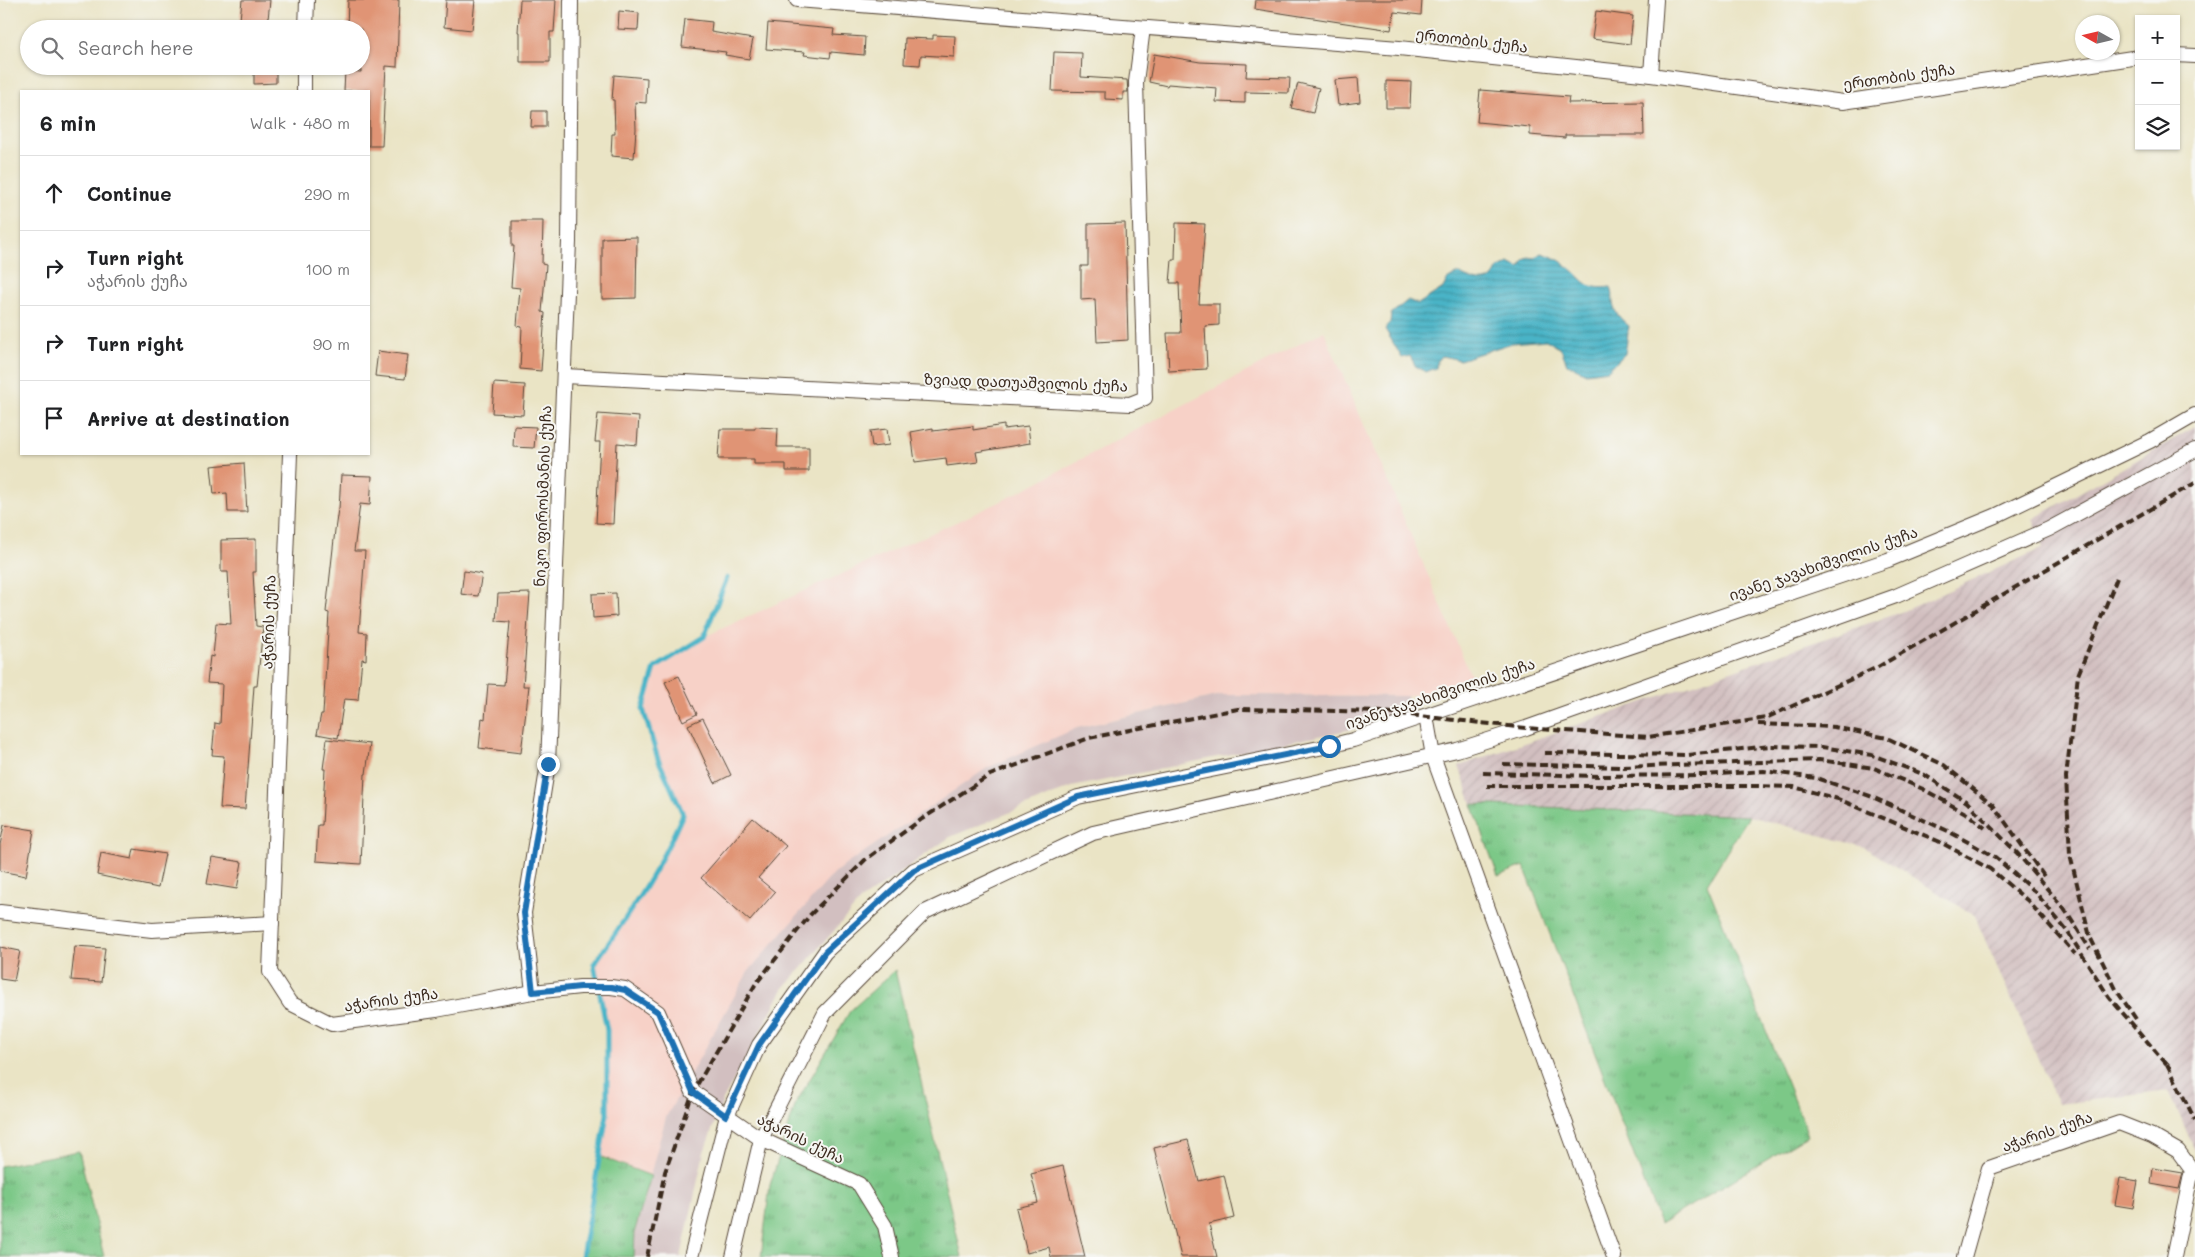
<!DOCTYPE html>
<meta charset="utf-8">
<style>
:root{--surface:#fff;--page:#f2f2f2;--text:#202124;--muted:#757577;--line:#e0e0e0}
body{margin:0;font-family:Mali,"Noto Sans Georgian",sans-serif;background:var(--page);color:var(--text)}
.controls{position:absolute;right:15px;top:15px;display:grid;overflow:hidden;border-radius:0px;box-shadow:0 1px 4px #0004}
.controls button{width:45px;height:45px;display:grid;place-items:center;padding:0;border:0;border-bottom:1px solid var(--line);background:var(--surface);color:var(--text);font:25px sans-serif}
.compass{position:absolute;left:2075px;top:15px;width:45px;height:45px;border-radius:50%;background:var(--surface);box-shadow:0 1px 4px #0004;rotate:278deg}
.stop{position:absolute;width:15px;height:15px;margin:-11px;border:4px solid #1f6fb2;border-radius:50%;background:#fff}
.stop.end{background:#1f6fb2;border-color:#fff;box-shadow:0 1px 5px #0008}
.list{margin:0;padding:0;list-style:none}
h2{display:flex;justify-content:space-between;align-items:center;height:65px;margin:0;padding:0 20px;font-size:21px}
h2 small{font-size:16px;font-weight:400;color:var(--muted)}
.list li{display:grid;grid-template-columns:32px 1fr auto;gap:15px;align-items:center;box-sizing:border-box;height:75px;padding:0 20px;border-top:1px solid var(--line)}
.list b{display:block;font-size:19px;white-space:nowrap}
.list p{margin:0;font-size:16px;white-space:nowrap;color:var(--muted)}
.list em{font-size:16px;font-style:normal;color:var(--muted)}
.icon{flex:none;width:28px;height:28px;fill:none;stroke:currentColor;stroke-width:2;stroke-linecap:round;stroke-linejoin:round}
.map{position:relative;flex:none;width:2195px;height:1257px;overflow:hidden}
.search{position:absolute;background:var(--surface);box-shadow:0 1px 4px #0004;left:20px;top:20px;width:350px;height:55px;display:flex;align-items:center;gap:12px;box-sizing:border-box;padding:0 18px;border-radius:28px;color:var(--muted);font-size:19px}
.panel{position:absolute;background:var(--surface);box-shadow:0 1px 4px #0004;left:20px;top:90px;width:350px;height:365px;border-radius:0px}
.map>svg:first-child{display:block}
</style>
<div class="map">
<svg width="2195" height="1257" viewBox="0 0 2195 1257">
<defs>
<pattern id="industrial-furrows" width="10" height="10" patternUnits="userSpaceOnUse" patternTransform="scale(1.25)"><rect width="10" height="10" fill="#d2bfc0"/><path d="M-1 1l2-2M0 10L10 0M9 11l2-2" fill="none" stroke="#b5a4a5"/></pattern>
<pattern id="grass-tufts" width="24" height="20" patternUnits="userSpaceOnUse" patternTransform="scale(1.25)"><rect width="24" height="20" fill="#7bc887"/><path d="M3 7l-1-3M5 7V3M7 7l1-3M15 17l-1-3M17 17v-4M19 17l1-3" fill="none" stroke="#66a36e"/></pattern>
<pattern id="water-rules" width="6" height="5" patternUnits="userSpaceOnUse" patternTransform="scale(1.25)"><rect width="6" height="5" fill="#49b4c7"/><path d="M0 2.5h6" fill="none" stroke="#3e93a1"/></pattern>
</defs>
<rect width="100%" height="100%" fill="#f6f6f2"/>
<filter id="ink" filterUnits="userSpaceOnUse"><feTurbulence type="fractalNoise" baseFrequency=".02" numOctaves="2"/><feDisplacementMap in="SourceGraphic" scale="10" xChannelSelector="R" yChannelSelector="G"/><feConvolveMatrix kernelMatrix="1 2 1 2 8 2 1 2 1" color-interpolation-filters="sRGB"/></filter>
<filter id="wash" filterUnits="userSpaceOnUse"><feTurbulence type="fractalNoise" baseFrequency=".0096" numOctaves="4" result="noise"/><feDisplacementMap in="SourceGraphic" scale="20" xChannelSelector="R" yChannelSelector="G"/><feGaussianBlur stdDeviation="1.12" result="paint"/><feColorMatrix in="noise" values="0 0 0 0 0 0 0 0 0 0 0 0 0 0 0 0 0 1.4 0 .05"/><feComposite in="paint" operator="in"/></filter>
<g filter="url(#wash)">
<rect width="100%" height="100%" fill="#eae4c5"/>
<!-- built -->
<polygon fill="#f7d1c7" points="1324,331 1474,683 1407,696 1221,695 1077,728 835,872 666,1117 651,1176 599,1156 607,1114 607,1030 594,964 636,905 665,854 683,814 658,759 643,709 655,668 704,637 754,614 1000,502"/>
<!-- industrial -->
<polygon fill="url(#industrial-furrows)" points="2195,427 2195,1151 2169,1091 2058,1104 1974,915 1864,847 1749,816 1472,804 1459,766 1901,612 2043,548 2033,519"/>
<!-- railway -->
<polygon fill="#d2bfc0" points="1221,695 1407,696 1416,716 1072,787 950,837 860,901 783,989 723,1100 704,1152 681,1257 634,1257 635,1230 666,1117 748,972 835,872 987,768 1077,728"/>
<!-- grass -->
<g fill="url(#grass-tufts)" stroke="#5b7952">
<polygon points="1472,804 1749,816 1707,884 1808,1135 1660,1224 1524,866 1498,876"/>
<polygon points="895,970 962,1257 761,1257 770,1185 796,1103 850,1011"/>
<polygon points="79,1151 104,1257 0,1257 0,1166"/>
<polygon points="599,1156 651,1176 635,1230 634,1257 582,1257"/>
</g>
<!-- water -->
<path fill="url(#water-rules)" stroke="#426f72" d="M1542,253C1552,256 1562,261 1570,268C1587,282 1586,290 1611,287C1614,294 1612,296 1613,303C1614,313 1622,320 1629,326L1625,354L1608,370L1586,373L1567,364L1561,349L1546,340L1512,343L1460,360L1442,356L1437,362L1436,368L1426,372L1416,367L1410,356L1402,358L1385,329L1390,323L1391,314L1408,300L1418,304L1443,288L1447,280L1458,273C1472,280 1490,289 1497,269L1509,263L1520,268L1522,263L1528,257L1535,258Z"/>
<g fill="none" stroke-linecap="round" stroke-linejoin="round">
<!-- stream -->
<path stroke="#49b4c7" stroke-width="5" d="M582,1257L607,1114V1030L594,964C630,913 658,871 683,814L658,759L643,709L655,668L704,637L727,578"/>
</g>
<g id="blocks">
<!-- building -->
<g fill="#e09474">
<polygon points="242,0 270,0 267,29 239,29"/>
<polygon points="348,0 399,0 397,67 386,66 382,146 369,146 369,91 344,91 345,71 361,72 361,29 347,29"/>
<polygon points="446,0 475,0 472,30 444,27"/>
<polygon points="520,0 556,0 554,32 550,32 550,62 520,62 520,32 518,32"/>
<polygon points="1256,0 1422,0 1421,15 1394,12 1391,30 1255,9"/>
<polygon points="619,11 639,13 638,30 618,29"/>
<polygon points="1596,11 1633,16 1630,44 1592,39"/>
<polygon points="685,19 712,22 711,32 753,39 749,59 725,55 726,52 682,47"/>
<polygon points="768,23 834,29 833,35 865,37 864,55 831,52 830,58 804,55 805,52 766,49"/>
<polygon points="933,35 955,36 954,57 921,55 920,65 904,64 905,38 933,39"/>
<polygon points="1054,52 1082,53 1081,77 1127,80 1128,92 1123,92 1123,100 1105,99 1105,92 1052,91"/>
<polygon points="1154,54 1200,62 1247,64 1246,77 1290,78 1289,93 1245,92 1245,103 1216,102 1217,88 1168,84 1167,86 1149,82"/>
<polygon points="254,66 276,66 276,83 254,84"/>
<polygon points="614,75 647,78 646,103 635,102 636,129 634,158 611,156 612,134 615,134 614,100 612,100"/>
<polygon points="1358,78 1360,102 1338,105 1335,80"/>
<polygon points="1386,81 1411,82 1410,108 1386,108"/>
<polygon points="1298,83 1319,88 1313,113 1291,108"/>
<polygon points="1480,90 1569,97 1568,103 1643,102 1644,135 1565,135 1565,138 1530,135 1530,127 1477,122"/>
<polygon points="532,111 546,111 546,127 531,127"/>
<polygon points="512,221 543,221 542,264 546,265 542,312 545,313 541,371 520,369 522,327 517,326 520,288 511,287 514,246 512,246"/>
<polygon points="1125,223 1128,340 1097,342 1095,299 1081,300 1081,266 1088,266 1088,224"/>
<polygon points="1176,223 1205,224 1199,304 1219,304 1219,325 1205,326 1207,369 1169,371 1167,333 1181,333 1179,283 1170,283 1172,260 1175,260"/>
<polygon points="637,237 636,298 602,299 602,238"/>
<polygon points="378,351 408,355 405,379 375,376"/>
<polygon points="494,383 525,385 523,415 492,413"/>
<polygon points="598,414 639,417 637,445 617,443 613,524 596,523 600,442 595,442"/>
<polygon points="1004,425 1004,429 1028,426 1030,443 976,452 978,462 947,466 946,458 915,462 911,432 933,428 933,431 973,426 973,430"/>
<polygon points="514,426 536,427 534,448 513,447"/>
<polygon points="755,427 778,428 777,447 809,447 809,471 786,471 786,464 754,464 754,459 718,459 720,429 755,429"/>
<polygon points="887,429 889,445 872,447 870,431"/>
<polygon points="244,463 247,512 228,512 227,493 214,494 211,466"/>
<polygon points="341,475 372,476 370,505 360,504 354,551 365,551 359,632 367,633 366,660 362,659 358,700 344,699 338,738 317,734 321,714 323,714 329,613 326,612 335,530 338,509 339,509"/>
<polygon points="256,539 256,572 253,572 256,626 263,627 257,686 254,686 245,809 220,808 224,756 212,755 215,723 220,724 222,684 207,683 210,656 213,657 216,623 231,624 228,572 221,572 221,540"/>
<polygon points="464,571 482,574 478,596 461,594"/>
<polygon points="530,593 523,686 529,686 521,753 479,748 482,718 485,719 488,684 504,685 510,622 496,621 498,594"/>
<polygon points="616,593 617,616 593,618 592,594"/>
<polygon points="679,676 697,714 683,721 665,682"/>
<polygon points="703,718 731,775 715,783 688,725"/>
<polygon points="327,739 370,744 366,774 365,774 361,864 316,861 318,825 322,825 325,769 323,769"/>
<polygon points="753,818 786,846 758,878 775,892 750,921 701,878"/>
<polygon points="4,825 34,830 26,876 0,871 0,845"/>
<polygon points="134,849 165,854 158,888 97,875 101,853 132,859"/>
<polygon points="212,857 242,862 237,889 207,884"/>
<polygon points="75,946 105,948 101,982 71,980"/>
<polygon points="0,947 20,951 14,981 0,979"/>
<polygon points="1188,1140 1199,1181 1224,1175 1234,1218 1209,1224 1217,1257 1181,1257 1154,1148"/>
<polygon points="1063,1166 1085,1257 1051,1257 1049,1247 1027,1253 1016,1208 1038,1203 1031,1174"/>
<polygon points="2153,1168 2183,1173 2179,1189 2151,1184"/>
<polygon points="2120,1178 2138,1181 2133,1208 2115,1205"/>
</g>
</g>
</g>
<g filter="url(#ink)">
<use href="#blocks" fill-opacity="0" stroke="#554637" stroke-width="1"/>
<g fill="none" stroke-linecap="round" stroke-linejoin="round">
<defs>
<g id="street">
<polyline points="797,0 1399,48 1651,75 1843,102 2139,57"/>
<polyline points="306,29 307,0"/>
<polyline points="2176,55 2195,56"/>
<polyline points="1651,75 1656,0"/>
<polyline points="304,91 304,66"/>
<polyline points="564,376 1130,404 1145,398 1136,82 1143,28"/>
<polyline points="290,454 270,972 290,1003 332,1024 436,1010 533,992 580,987 611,987 625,989 658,1012 693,1092 761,1139 859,1184 885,1226 892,1257"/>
<polyline points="1426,716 1433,756 1614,1257"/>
<polyline points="0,912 152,930 272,923"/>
<polyline points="533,992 524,913 548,764 569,242 571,0"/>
<polyline points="691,1257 727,1116 759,1045 825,952 914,870 1078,797 1329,746 1353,740 1888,560 1995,516 2150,441 2195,415"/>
<polyline points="733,1257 761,1139 825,1013 925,912 1093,833 1457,750 1526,728 1896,596 2049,529 2195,450"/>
<polyline points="1964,1257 1989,1168 2119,1123 2152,1136 2178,1151 2192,1170 2174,1257"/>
</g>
</defs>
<!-- street casing -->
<use href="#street" stroke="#554637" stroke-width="16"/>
<!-- street -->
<use href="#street" stroke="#fff" stroke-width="14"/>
<!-- rail -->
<g stroke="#3b2a1e" stroke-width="4" stroke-dasharray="8 4" stroke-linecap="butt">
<polyline points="2117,578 2078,675 2066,777 2070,855 2090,937 2117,991 2136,1019"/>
<polyline points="1758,724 1834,727 1887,738 1944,765 1993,805 2046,879"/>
<polyline points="1544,753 1687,755 1770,746 1822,747 1872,755 1923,774 1967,802 2018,854 2066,911"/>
<polyline points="1503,764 1623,767 1819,760 1874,768 1923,789 1969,815 1985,828"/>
<polyline points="1483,773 1599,776 1705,775 1764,771 1816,778 1870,796 1948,831 1995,857 2036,893 2067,931 2109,997 2170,1068"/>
<polyline points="1487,786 1755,786 1794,787 1838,799 1938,841 1990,869 2028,901 2075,954"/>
<polyline points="2063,907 2090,949"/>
<polyline points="2167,1064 2195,1120"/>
<polyline points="647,1257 665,1172 693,1092 755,985 810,915 865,860 922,819 990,775 1089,738 1238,709 1383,712 1526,728 1648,737 1766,718 1878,667 2195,483"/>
</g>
</g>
</g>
<g fill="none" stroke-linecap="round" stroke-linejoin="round" filter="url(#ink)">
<!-- route -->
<polyline stroke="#1f6fb2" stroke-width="6" points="548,764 524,913 533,992 580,987 611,987 625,990 658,1012 693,1092 726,1116 759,1045 825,952 914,870 1078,797 1329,746"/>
</g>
<g text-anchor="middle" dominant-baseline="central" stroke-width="4" stroke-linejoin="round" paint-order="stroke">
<!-- street labels -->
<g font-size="15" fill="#3b2a1e" stroke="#f6f6f2">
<text transform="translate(1472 40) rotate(7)">ერთობის ქუჩა</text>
<text transform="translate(1899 76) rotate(-8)">ერთობის ქუჩა</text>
<text transform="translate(1026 382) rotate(2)">ზვიად დათუაშვილის ქუჩა</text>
<text transform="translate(542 496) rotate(-88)">ნიკო ფიროსმანის ქუჩა</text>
<text transform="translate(1823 563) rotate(-19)">ივანე ჯავახიშვილის ქუჩა</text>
<text transform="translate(268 622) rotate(-88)">აჭარის ქუჩა</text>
<text transform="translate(1440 693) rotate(-18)">ივანე ჯავახიშვილის ქუჩა</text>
<text transform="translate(391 999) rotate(-8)">აჭარის ქუჩა</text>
<text transform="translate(2047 1131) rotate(-19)">აჭარის ქუჩა</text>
<text transform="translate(801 1138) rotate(26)">აჭარის ქუჩა</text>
</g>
</g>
</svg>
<div class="controls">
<button>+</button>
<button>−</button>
<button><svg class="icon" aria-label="layers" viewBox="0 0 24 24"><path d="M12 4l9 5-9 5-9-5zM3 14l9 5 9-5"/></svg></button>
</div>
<svg class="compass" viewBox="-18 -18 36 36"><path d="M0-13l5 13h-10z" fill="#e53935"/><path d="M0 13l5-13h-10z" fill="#757577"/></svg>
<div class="stop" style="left:1329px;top:746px"></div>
<div class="stop end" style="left:548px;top:764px"></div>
<div class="search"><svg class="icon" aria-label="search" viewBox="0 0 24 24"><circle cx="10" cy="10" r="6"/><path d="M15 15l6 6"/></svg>Search here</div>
<section class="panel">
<h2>6 min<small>Walk · 480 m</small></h2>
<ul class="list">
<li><svg class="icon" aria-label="ahead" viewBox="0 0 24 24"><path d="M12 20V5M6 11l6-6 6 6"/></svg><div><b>Continue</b></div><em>290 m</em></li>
<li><svg class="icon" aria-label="right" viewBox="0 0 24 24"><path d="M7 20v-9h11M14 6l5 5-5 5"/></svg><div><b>Turn right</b><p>აჭარის ქუჩა</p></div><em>100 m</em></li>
<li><svg class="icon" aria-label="right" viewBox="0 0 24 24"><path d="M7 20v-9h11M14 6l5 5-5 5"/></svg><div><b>Turn right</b></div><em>90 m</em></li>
<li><svg class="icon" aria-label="arrive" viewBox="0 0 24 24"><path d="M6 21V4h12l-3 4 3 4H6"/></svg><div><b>Arrive at destination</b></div></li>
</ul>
</section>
</div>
